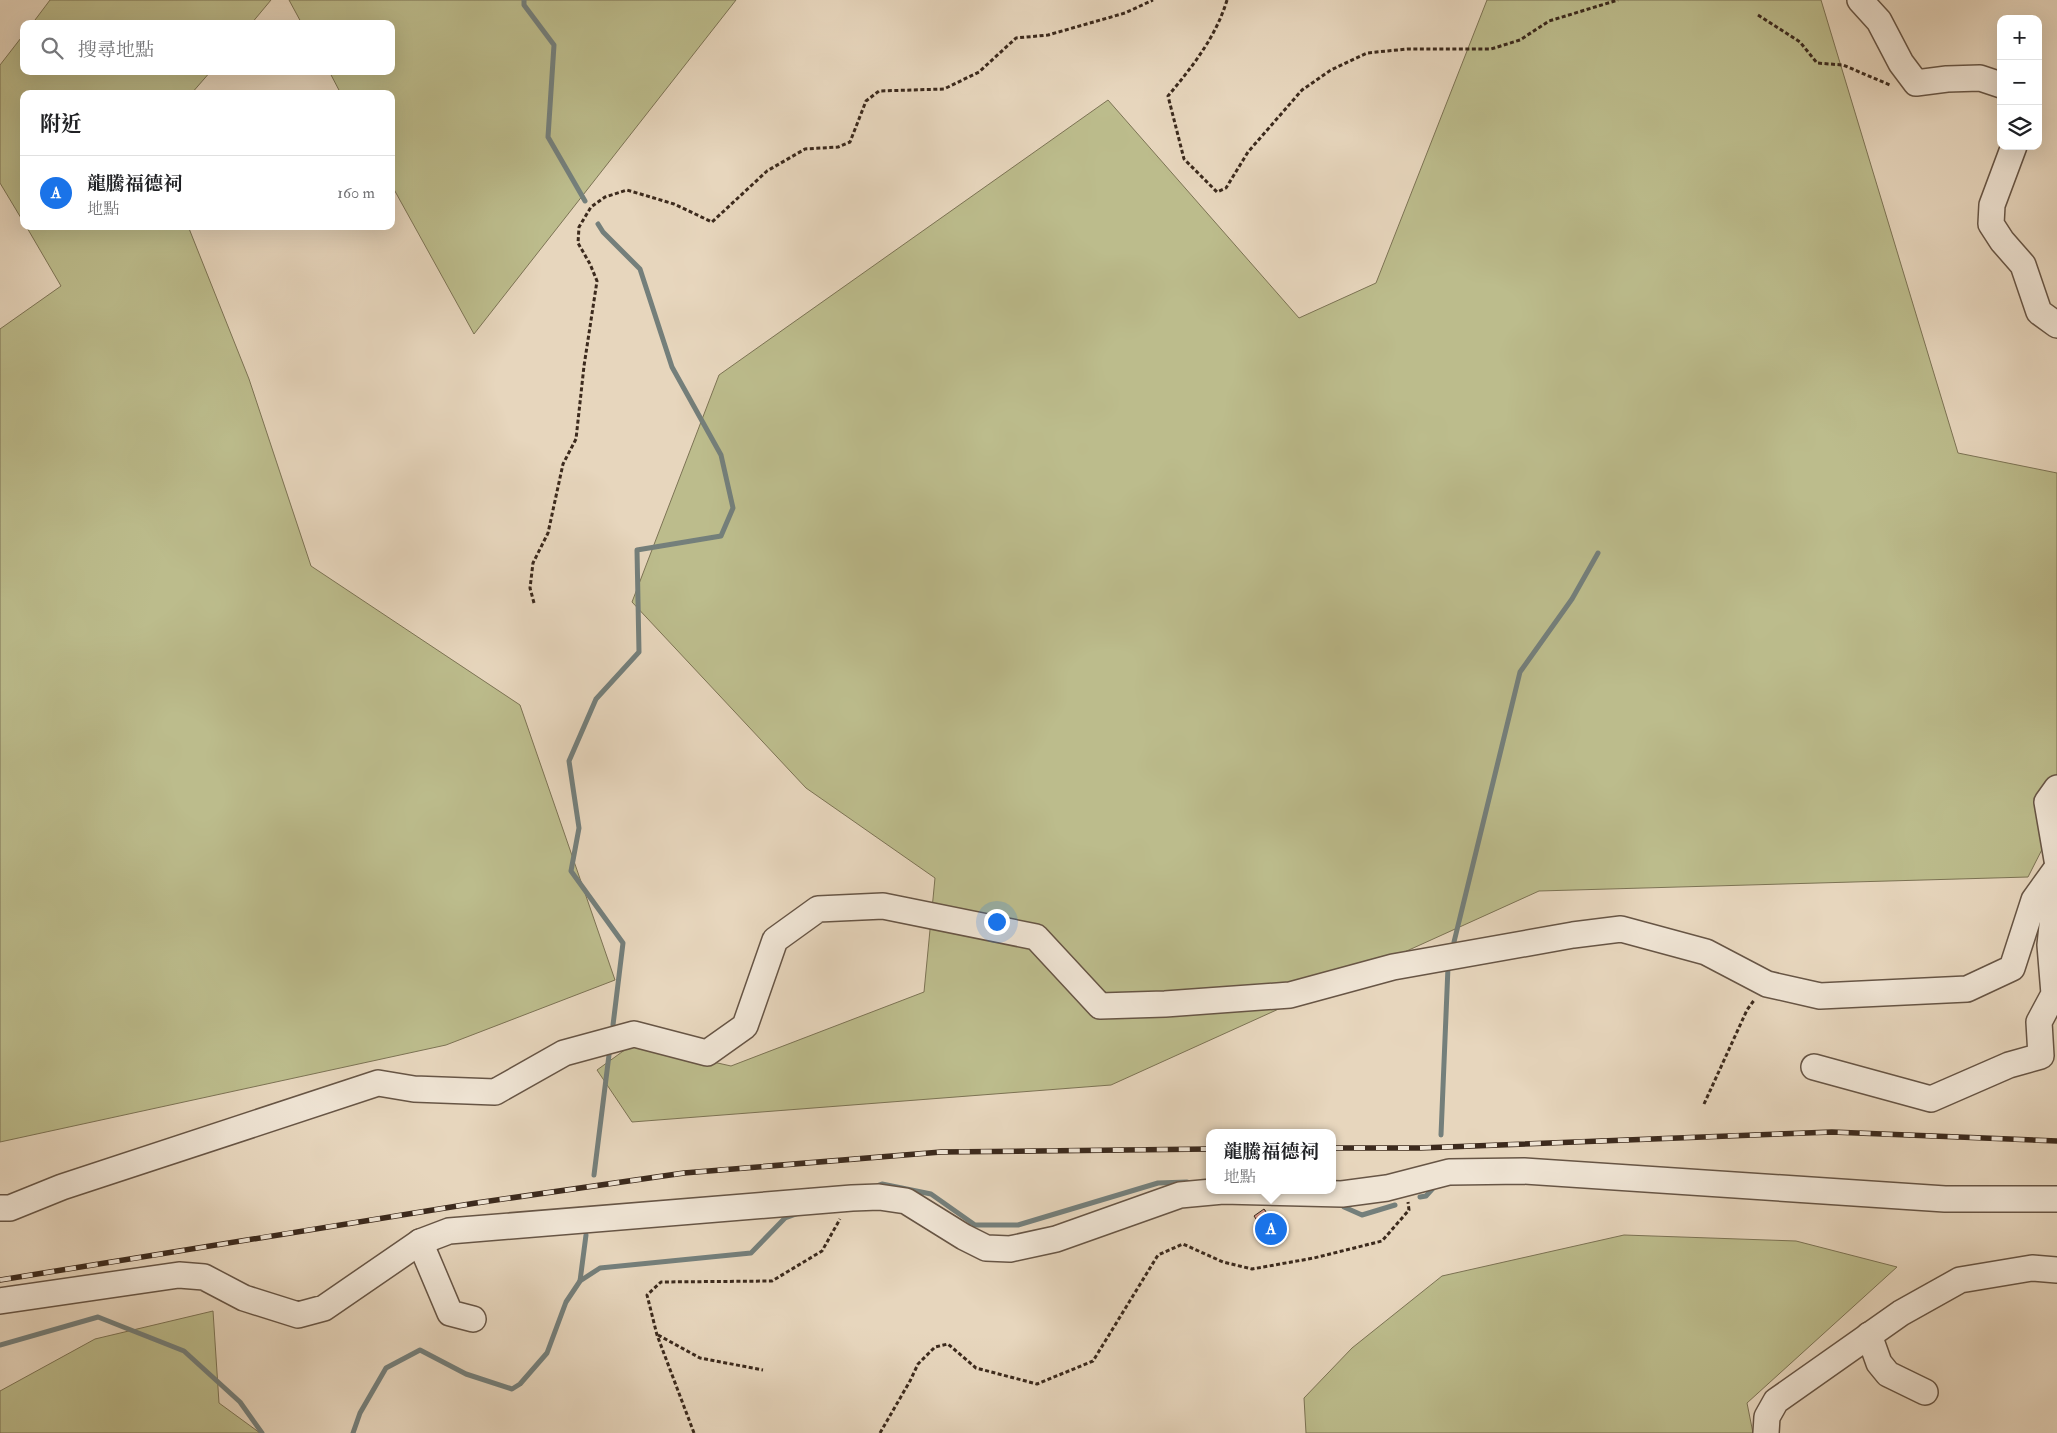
<!DOCTYPE html>
<html lang="zh-TW">
<meta charset="utf-8">
<style>
:root{--surface:#fff;--page:#f2f2f2;--text:#202124;--muted:#757577;--line:#e0e0e0;--accent:#1a73e8}
body{margin:0;font-family:"IM FELL Double Pica","Noto Serif TC",serif;background:var(--page);color:var(--text)}
.controls{position:absolute;right:15px;top:15px;display:grid;overflow:hidden;border-radius:10px;box-shadow:0 5px 20px #0002}
.controls button{width:45px;height:45px;display:grid;place-items:center;padding:0;border:0;border-bottom:1px solid var(--line);background:var(--surface);color:var(--text);font:25px sans-serif}
.you{position:absolute;left:996px;top:921px;width:18px;height:18px;margin:-12px;border:4px solid #fff;border-radius:50%;background:#1a73e8;box-shadow:0 0 0 8px #1a73e833}
.badge{display:grid;place-items:center;width:32px;height:32px;border-radius:50%;background:var(--accent);color:#fff;font-size:16px;font-weight:700}
.pin{position:absolute;translate:-50% -50%;border:2px solid #fff;box-shadow:0 1px 5px #0006}
.popup{position:absolute;left:1206px;top:1129px;width:130px;height:65px;box-sizing:border-box;display:grid;place-content:center;border-radius:10px;background:var(--surface);filter:drop-shadow(0 1px 4px #0005);font-size:16px;white-space:nowrap;color:var(--muted)}
.popup b{font-size:19px;color:var(--text)}
.popup::after{content:'';position:absolute;left:50%;top:100%;margin-left:-10px;border:10px solid transparent;border-top-color:var(--surface)}
.list{margin:0;padding:0;list-style:none}
h2{display:flex;justify-content:space-between;align-items:center;height:65px;margin:0;padding:0 20px;font-size:21px}
h2 small{font-size:16px;font-weight:400;color:var(--muted)}
.list li{display:grid;grid-template-columns:32px 1fr auto;gap:15px;align-items:center;box-sizing:border-box;height:75px;padding:0 20px;border-top:1px solid var(--line)}
.list b{display:block;font-size:19px;white-space:nowrap}
.list p{margin:0;font-size:16px;white-space:nowrap;color:var(--muted)}
.list em{font-size:16px;font-style:normal;color:var(--muted)}
.icon{flex:none;width:28px;height:28px;fill:none;stroke:currentColor;stroke-width:2;stroke-linecap:round;stroke-linejoin:round}
.map{position:relative;flex:none;width:2057px;height:1433px;overflow:hidden}
.search{position:absolute;background:var(--surface);box-shadow:0 5px 20px #0002;left:20px;top:20px;width:375px;height:55px;display:flex;align-items:center;gap:12px;box-sizing:border-box;padding:0 18px;border-radius:10px;color:var(--muted);font-size:19px}
.panel{position:absolute;background:var(--surface);box-shadow:0 5px 20px #0002;left:20px;top:90px;width:375px;height:140px;border-radius:10px}
.map>svg:first-child{display:block}
</style>
<div class="map">
<svg width="2057" height="1433" viewBox="0 0 2057 1433">
<rect width="100%" height="100%" fill="#e7d6bd"/>
<filter id="stains"><feTurbulence type="fractalNoise" baseFrequency=".004" numOctaves="4"/><feColorMatrix values="0 0 0 0 .2 0 0 0 0 .09 0 0 0 0 .02 0 0 0 .5 -.17"/></filter>
<radialGradient id="worn" r=".72"><stop offset=".6" stop-color="#630" stop-opacity="0"/><stop offset="1" stop-color="#630" stop-opacity=".3"/></radialGradient>
<!-- green -->
<g fill="#bcbc8c" stroke="#7c7354">
<polygon points="50,0 271,0 251,24 32,24"/>
<polygon points="289,0 736,0 474,334 391,184 391,94 341,94 329,71 391,71 391,24 302,24"/>
<polygon points="1487,0 1821,0 1958,453 2057,473 2057,820 2028,877 1539,891 1111,1085 632,1122 597,1070 633,1044 731,1066 924,992 935,878 806,788 632,602 719,375 1108,100 1299,318 1376,283"/>
<polygon points="24,34 24,71 211,71 191,94 24,94 24,223 0,183 0,65"/>
<polygon points="26,226 188,226 249,379 311,566 520,705 615,980 446,1045 0,1142 0,329 61,286"/>
<polygon points="1624,1235 1796,1241 1897,1267 1747,1403 1753,1433 1306,1433 1304,1398 1352,1348 1442,1276"/>
<polygon points="213,1311 219,1403 260,1433 0,1433 0,1391 95,1339"/>
</g>
<g fill="none" stroke-linecap="round" stroke-linejoin="round">
<!-- stream -->
<g stroke="#747f7b" stroke-width="5">
<polyline points="524,0 524,5 554,45 548,137 585,201"/>
<polyline points="598,224 603,232 640,269 672,367 721,455 733,508 721,536 637,550 639,652 596,699 569,761 579,828 571,871 623,943 613,1025"/>
<polyline points="1454,942 1520,672 1572,599 1598,553"/>
<polyline points="1441,1135 1448,967"/>
<polyline points="594,1175 609,1055"/>
<polyline points="879,1185 882,1184 931,1194 975,1225 1018,1225 1158,1183 1187,1182"/>
<polyline points="1420,1197 1426,1196 1435,1186"/>
<polyline points="1344,1207 1362,1215 1395,1205"/>
<polyline points="580,1281 586,1235"/>
<polyline points="0,1345 98,1317 184,1351 240,1402 262,1433"/>
<polyline points="353,1433 360,1413 386,1368 420,1350 466,1374 512,1389 520,1384 547,1353 566,1302 580,1281 600,1268 751,1253 785,1218 799,1213"/>
</g>
<defs>
<g id="minor">
<polyline points="1860,0 1879,21 1901,63 1916,83 1947,79 1980,78 2001,85"/>
<polyline points="2014,146 1992,205 1991,224 2002,241 2023,265 2039,312 2057,325"/>
<polyline points="2057,788 2047,802 2057,860"/>
<polyline points="1814,1067 1931,1099 2009,1065 2041,1056 2039,1022 2054,994 2050,945 2057,877"/>
<polyline points="0,1208 10,1208 62,1187 378,1083 414,1089 495,1092 564,1053 634,1034 707,1053 745,1026 775,940 818,909 883,906 1036,937 1100,1006 1165,1004 1290,995 1393,967 1573,935 1621,929 1706,952 1767,984 1820,996 1967,989 2012,968 2034,900 2057,868"/>
<polyline points="420,1242 450,1313 473,1319"/>
<polyline points="0,1301 179,1275 204,1277 244,1298 298,1315 324,1308 420,1242 449,1231 852,1198 879,1197 906,1201 964,1237 986,1248 1010,1249 1056,1239 1180,1195 1223,1191 1342,1194 1387,1188 1449,1172 1524,1171 1945,1199 2057,1199"/>
<polyline points="1869,1335 1879,1363 1888,1374 1925,1392"/>
<polyline points="1766,1433 1767,1417 1776,1401 1901,1313 1960,1280 2032,1268 2057,1270"/>
</g>
</defs>
<!-- minor casing -->
<use href="#minor" stroke="#675545" stroke-width="28"/>
<!-- path -->
<g stroke="#3c2a1d" stroke-width="3" stroke-dasharray="4 2.5" stroke-linecap="butt">
<path d="M1227,0C1216,37 1192,67 1168,96L1184,159L1217,192L1226,188L1248,152L1302,90L1331,70L1367,53L1407,49H1491L1520,40L1549,21L1618,0"/>
<polyline points="1758,15 1800,42 1817,63 1843,65 1890,85"/>
<polyline points="534,603 530,588 533,563 548,533 563,464 576,439 584,366 597,281 590,264 578,243 579,227 591,207 605,197 627,190 674,204 712,222 767,171 805,149 838,147 850,142 866,101 879,91 944,89 979,72 1016,38 1048,35 1125,13 1153,0"/>
<polyline points="1704,1104 1747,1010 1755,999"/>
<polyline points="658,1335 700,1358 763,1370"/>
<polyline points="694,1433 657,1335 647,1295 661,1282 772,1281 822,1251 840,1219"/>
<polyline points="880,1433 910,1381 918,1364 935,1347 948,1344 976,1368 1037,1384 1093,1361 1158,1255 1183,1244 1223,1262 1252,1269 1314,1258 1382,1241 1409,1210 1408,1202"/>
</g>
<!-- minor -->
<use href="#minor" stroke="#efe4d4" stroke-width="25"/>
<defs>
<g id="rail">
<polyline points="1332,1148 1420,1148 1832,1132 2057,1141"/>
<polyline points="0,1280 476,1203 684,1173 941,1152 1210,1149"/>
</g>
</defs>
<!-- rail casing -->
<use href="#rail" stroke="#3c2a1d" stroke-width="5.5"/>
<!-- rail -->
<use href="#rail" stroke="#efe4d4" stroke-width="4" stroke-dasharray="11" stroke-linecap="butt"/>
</g>
<!-- wall -->
<polygon fill="#c18879" stroke="#3c2a1d" points="1264,1209 1280,1234 1270,1240 1264,1231"/>
<!-- building -->
<polygon fill="#e09e8d" stroke="#3c2a1d" points="1264,1209 1274,1224 1264,1231 1254,1216"/>
<rect width="100%" height="100%" filter="url(#stains)"/>
<rect width="100%" height="100%" fill="url(#worn)"/>
</svg>
<div class="controls">
<button>+</button>
<button>−</button>
<button><svg class="icon" aria-label="layers" viewBox="0 0 24 24"><path d="M12 4l9 5-9 5-9-5zM3 14l9 5 9-5"/></svg></button>
</div>
<div class="you"></div>
<div class="pin badge" style="left:1271px;top:1229px">A</div>
<div class="popup"><b>龍騰福德祠</b>地點</div>
<div class="search"><svg class="icon" aria-label="search" viewBox="0 0 24 24"><circle cx="10" cy="10" r="6"/><path d="M15 15l6 6"/></svg>搜尋地點</div>
<section class="panel">
<h2>附近<small></small></h2>
<ul class="list">
<li><span class="badge">A</span><div><b>龍騰福德祠</b><p>地點</p></div><em>160 m</em></li>
</ul>
</section>
</div>
